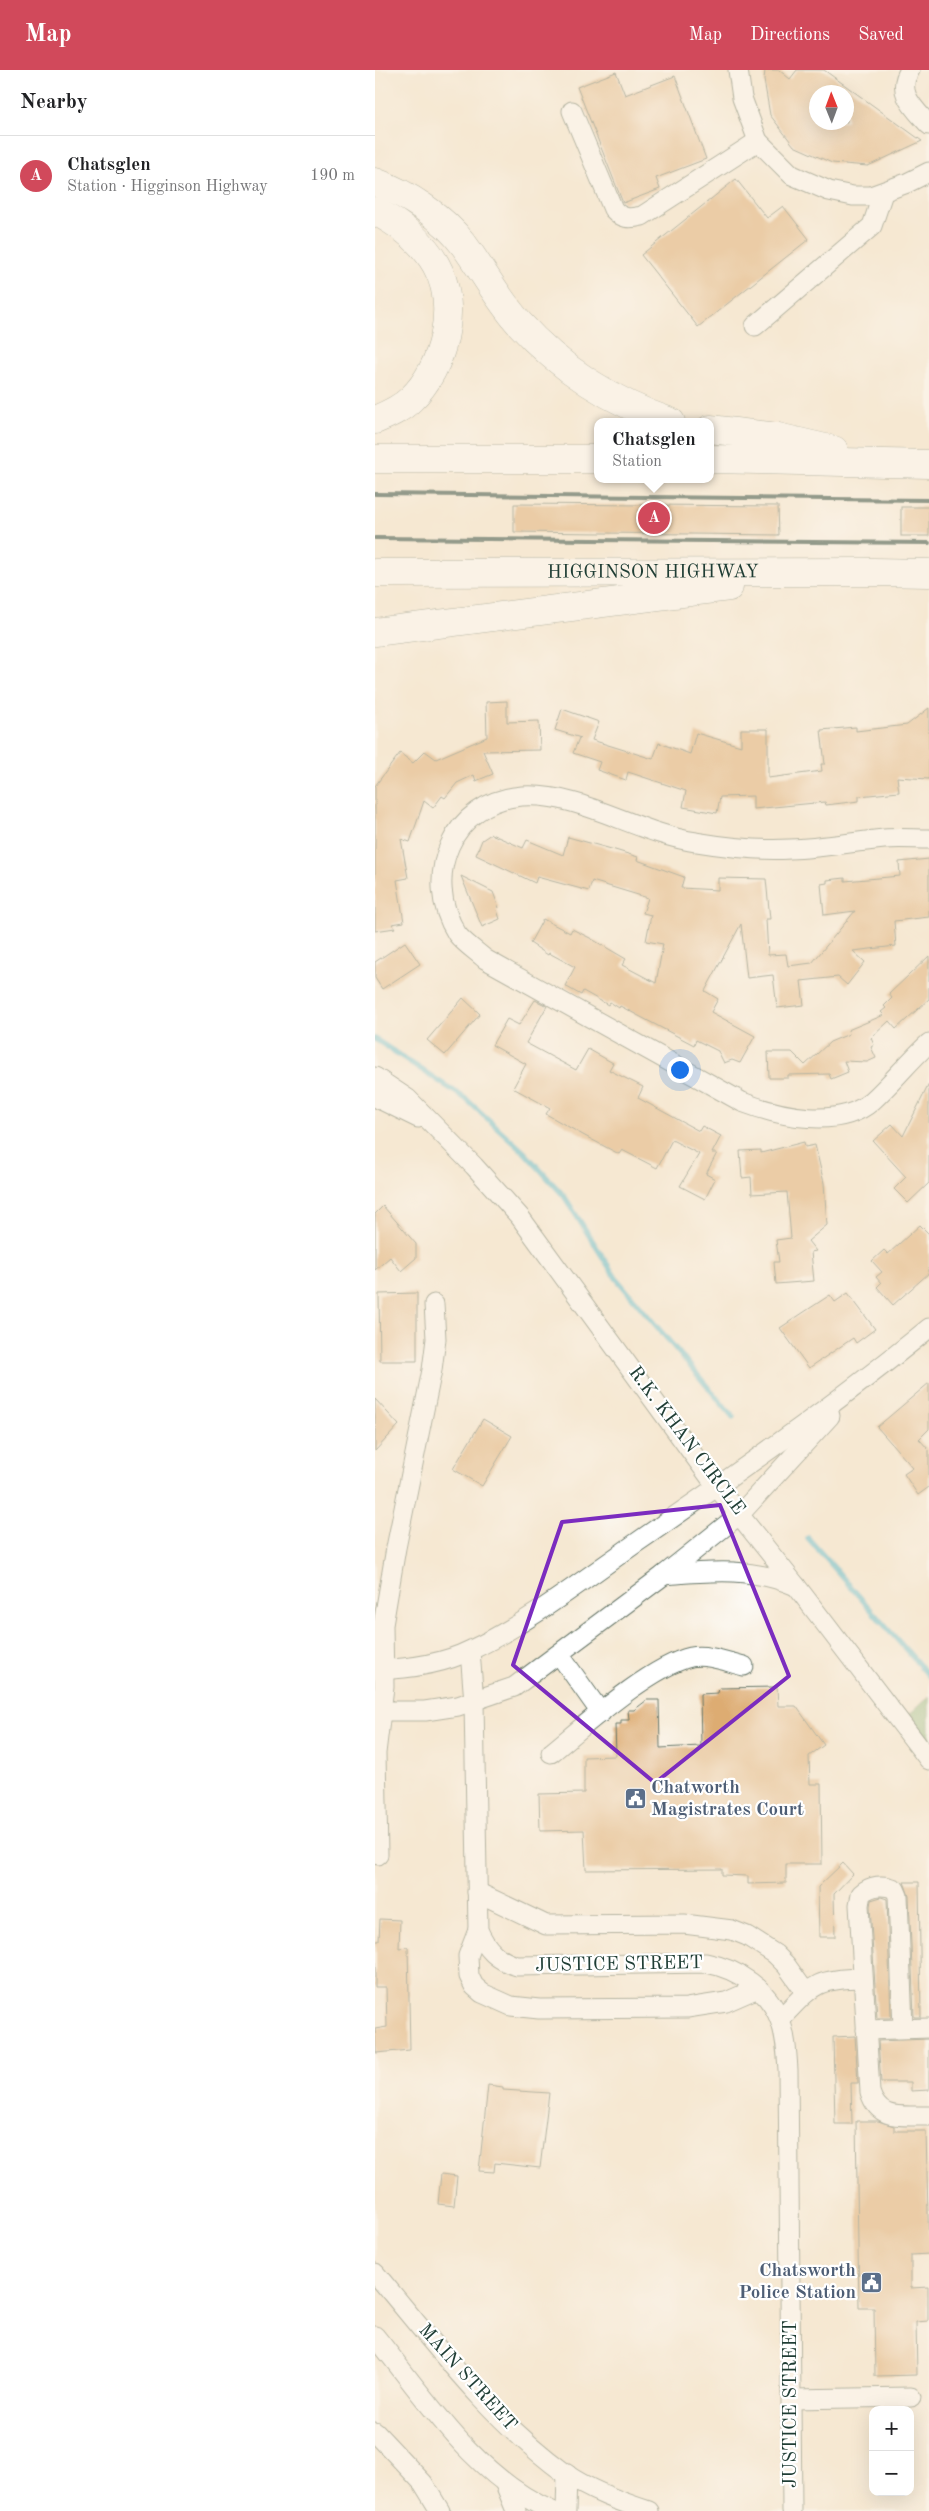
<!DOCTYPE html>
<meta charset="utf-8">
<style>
:root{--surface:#fff;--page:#f2f2f2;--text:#202124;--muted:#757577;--line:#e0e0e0;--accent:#d1495b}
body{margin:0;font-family:"Old Standard TT",serif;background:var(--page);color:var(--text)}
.controls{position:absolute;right:15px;bottom:15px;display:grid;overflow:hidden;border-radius:10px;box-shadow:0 5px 20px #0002}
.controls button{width:45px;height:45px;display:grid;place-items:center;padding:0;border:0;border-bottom:1px solid var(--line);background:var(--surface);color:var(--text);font:25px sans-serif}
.compass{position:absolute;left:434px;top:15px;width:45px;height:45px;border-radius:50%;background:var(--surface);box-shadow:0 5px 20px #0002;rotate:359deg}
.you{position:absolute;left:304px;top:999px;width:18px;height:18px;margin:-12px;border:4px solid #fff;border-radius:50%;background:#1a73e8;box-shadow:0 0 0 8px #1a73e833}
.badge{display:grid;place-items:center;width:32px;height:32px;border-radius:50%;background:var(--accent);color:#fff;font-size:16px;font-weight:700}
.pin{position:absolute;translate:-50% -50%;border:2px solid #fff;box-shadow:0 1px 5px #0006}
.popup{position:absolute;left:219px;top:348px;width:120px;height:65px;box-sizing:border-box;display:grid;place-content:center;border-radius:10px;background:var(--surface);filter:drop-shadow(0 1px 4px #0005);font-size:16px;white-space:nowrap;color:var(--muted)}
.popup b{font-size:19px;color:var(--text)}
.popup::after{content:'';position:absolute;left:50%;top:100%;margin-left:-10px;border:10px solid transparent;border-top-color:var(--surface)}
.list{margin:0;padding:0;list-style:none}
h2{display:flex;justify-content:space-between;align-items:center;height:65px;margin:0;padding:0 20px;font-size:21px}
h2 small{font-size:16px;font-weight:400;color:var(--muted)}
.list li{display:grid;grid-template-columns:32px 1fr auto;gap:15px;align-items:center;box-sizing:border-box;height:80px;padding:0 20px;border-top:1px solid var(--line)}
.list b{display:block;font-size:19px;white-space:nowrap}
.list p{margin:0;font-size:16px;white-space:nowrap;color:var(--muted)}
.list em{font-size:16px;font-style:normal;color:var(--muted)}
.map{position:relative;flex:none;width:554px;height:2441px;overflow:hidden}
header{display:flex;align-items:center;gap:30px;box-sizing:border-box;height:70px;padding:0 25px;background:var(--accent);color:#fff}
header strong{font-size:24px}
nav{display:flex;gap:28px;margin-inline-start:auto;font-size:18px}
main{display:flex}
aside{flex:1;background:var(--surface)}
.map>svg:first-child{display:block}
</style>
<header>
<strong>Map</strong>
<nav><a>Map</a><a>Directions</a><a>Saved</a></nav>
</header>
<main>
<aside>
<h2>Nearby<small></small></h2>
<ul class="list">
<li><span class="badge">A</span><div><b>Chatsglen</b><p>Station · Higginson Highway</p></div><em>190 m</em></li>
</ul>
</aside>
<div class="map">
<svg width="554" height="2441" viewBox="0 0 554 2441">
<rect width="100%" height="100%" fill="#fff"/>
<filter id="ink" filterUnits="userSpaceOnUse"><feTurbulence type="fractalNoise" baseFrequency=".02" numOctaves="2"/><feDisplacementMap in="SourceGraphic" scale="10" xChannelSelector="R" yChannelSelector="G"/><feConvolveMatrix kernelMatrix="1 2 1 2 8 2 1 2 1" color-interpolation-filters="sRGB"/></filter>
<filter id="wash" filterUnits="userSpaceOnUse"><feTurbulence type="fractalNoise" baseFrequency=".0096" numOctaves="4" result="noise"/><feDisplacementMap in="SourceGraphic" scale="20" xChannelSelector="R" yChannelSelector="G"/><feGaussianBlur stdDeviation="1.12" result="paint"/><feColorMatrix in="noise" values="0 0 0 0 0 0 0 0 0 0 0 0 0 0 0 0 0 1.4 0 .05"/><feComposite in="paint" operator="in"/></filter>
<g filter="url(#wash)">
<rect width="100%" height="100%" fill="#f5e8d2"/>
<!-- forest -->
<polygon fill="#78ac68" stroke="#4c744e" points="554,1626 554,1687 527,1651"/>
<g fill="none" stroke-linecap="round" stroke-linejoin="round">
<!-- stream -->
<g stroke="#4fb8cd" stroke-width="5.5">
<polyline points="0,969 91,1029 149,1082 189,1126 241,1208 358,1347"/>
<polyline points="433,1468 554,1606"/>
</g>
</g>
<g id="blocks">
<!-- building -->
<g fill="#ddac72" fill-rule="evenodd">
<path d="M390,0H404L415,9L422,0H449L547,71L493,96L457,93L419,76L395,45L389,10ZM442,22H472V52H442Z"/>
<polygon points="241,2 250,25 300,6 331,89 281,108 285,119 248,133 202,17"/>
<polygon points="361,109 392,148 408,136 434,169 323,257 266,185"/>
<polygon points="139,434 403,436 404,465 139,462"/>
<rect x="526" y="437" width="28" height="29"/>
<polygon points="132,631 132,652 164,651 165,680 108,681 118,704 101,711 99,705 82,713 70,728 67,726 58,738 49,731 35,772 26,769 33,808 22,810 29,852 17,854 20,858 0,861 0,716 25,683 38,693 50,681 61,689 112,667 111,632"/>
<polygon points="554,638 554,709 522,707 524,722 484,726 484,731 451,735 450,732 378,739 378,726 345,727 342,743 308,737 311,721 253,702 251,710 222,700 225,692 198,683 204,668 206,668 180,660 187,639 224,652 217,670 278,689 284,673 315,684 321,663 366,676 366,659 393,659 393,708 447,701 446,694 450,694 446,660 481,657 481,661 532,655"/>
<polygon points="116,764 148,778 152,770 188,785 193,767 240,780 263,787 262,790 309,807 306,818 343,820 343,808 391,809 395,849 391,849 393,885 411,884 413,896 437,893 480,841 449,845 446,814 452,813 452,810 470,808 470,811 525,806 524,792 554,789 554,847 519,851 521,876 478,881 490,892 472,915 463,907 426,911 429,935 402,938 398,905 372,908 366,854 330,921 343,929 336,942 380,966 365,993 357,990 349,993 343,981 321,970 319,975 245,936 244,938 235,932 233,935 208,921 206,925 190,916 200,897 174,883 173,885 155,873 168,849 195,863 197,859 215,868 251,889 247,895 281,913 288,874 271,871 276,845 268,843 273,828 217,811 214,821 162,807 160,813 101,785 107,770"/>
<polygon points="86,806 118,822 124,838 122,840 125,849 107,857"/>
<polygon points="30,872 45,894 7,919 0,908 0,892"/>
<polygon points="554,886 554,929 521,959 514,951 496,968 499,975 496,977 501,988 492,992 469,991 473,1002 456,1009 454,1004 413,1005 413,1008 394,1008 393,982 417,982 430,995 455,972 474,964 473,960 509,945 506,942 511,938 509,936 517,928 514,924"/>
<polygon points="88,928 105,944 70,985 52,970"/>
<polygon points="160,930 172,936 151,973 201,1000 213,979 238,993 234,1000 268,1017 263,1028 324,1061 327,1056 346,1066 337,1083 342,1083 331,1104 340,1109 330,1129 305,1116 324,1084 297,1070 282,1098 247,1080 244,1084 208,1065 171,1044 175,1038 138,1018 151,994 117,975 132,949 144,955"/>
<polygon points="554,1014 554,1113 533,1133 519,1119 531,1107 498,1071 517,1054 528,1066"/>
<polygon points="429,1072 430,1077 440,1075 449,1113 452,1155 433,1171 441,1181 436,1182 439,1211 401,1214 399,1192 404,1192 401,1170 416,1168 412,1122 377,1124 376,1107 367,1108 365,1081 386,1080 386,1083"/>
<polygon points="8,1136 41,1174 41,1188 26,1201 15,1187 0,1200 0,1144"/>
<polygon points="545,1155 554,1164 554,1203 518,1235 502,1217 506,1213 501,1207 507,1202 497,1191 509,1180 513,1184"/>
<polygon points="42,1223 42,1291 5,1291 4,1224"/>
<polygon points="473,1223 500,1259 481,1273 478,1268 434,1298 405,1258 455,1225 460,1232"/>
<polygon points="554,1313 554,1359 544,1369 554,1380 554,1417 543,1425 529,1404 538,1398 502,1357"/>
<polygon points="0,1329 24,1355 0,1381"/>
<polygon points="108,1349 137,1366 107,1416 78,1399"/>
<polygon points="402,1617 403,1636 421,1636 449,1675 434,1686 435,1714 446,1714 447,1794 411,1794 411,1813 373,1814 373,1806 347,1805 347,1799 211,1800 209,1760 165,1761 164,1724 209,1723 209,1687 241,1686 240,1654 246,1654 246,1650 254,1650 253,1640 259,1640 272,1630 284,1630 285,1678 326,1676 325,1624 343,1623 344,1618"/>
<polygon points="468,1793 478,1804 459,1824 460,1867 444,1867 443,1817"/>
<polygon points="529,1812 544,1812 546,1947 539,1947 534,1826"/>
<polygon points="506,1827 512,1829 516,1948 502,1948 495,1836 496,1830"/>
<polygon points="5,1849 25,1850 24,1878 33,1877 35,1980 1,1983 0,1959 12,1957 11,1917 0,1917 0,1871 4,1871"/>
<polygon points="480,1966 483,2013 476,2013 477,2054 460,2054 458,1967"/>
<polygon points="554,1969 554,2020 536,2021 536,2012 506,2012 503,1971"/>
<polygon points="113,2015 128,2017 128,2020 174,2023 165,2098 120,2093 119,2102 104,2101"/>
<polygon points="481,2051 503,2051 519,2056 519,2061 551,2061 554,2184 536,2185 536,2218 553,2217 553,2251 541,2252 542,2305 500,2306 499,2238 484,2238"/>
<polygon points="66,2104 82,2106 79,2136 63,2134"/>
</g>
</g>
</g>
<g filter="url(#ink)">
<use href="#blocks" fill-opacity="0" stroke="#6a796b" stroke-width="1"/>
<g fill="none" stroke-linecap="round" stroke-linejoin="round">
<defs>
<g id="minor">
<polyline points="363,0 367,28 383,71 417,105 454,121 478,126 496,126 532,113 554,102"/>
<path d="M535,0C520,22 539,38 554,55"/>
<path d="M197,41L238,139C247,149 254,149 267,146L383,71"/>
<polyline points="380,256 497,156 508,123"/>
<path d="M554,769C539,769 524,768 509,769C477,772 446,778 415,779C385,781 351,777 321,772C263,764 205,722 147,726C77,731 46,807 82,864C89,873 101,881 110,889L367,1032C404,1046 464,1060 497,1031C517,1013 534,991 554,973"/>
<polyline points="0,1007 33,1029 99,1096 145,1147 342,1417 422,1517 554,1690"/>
<polyline points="0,1027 43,1048"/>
<path d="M289,1505C337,1501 376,1497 421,1516"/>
<path d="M95,1581L99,1632L103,1860C112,1880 122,1890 142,1896L331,1893C363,1899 393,1919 405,1950C411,1966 412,1984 413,2000L417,2441"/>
<polyline points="184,1584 226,1643"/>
<path d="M0,1600C31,1599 68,1594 96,1580C155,1552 208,1510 261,1473C361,1404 460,1335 554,1258"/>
<polyline points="0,1641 50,1641 83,1636 139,1617 289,1505 365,1444 455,1346"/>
<path d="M176,1683C209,1656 276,1596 316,1587C333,1584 352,1592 369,1596"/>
<polyline points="3,1785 1,1683 9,1617 8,1555 21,1478 57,1300 61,1269 59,1234"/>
<polyline points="102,1822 171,1855 309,1854 357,1860 372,1866 400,1884 411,1895 431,1923"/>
<polyline points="103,1860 93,1886 94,1906 99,1916 107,1923 136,1936 164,1939 312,1938 351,1932 383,1918"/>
<path d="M405,1949C438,1916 438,1909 487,1908"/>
<path d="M528,1958L523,1826L520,1819C508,1814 496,1815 486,1824L484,1835L495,2022C504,2052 527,2045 554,2046"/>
<polyline points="491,1960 554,1958"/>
<path d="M0,2203C59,2273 115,2349 191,2404C215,2421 246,2432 274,2441"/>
<path d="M0,2266C52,2330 100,2407 177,2441"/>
<polyline points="417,2329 536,2327"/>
<polyline points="0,2362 48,2413 65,2441"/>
<polyline points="130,2414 141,2441"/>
<polyline points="191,2441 192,2404"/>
</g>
<g id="highway">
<path d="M0,112C33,124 68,147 89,175C108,201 123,229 144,253C185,299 239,333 296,352"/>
<path d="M0,141C25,154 47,170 61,195C84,236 69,298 36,329C26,339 12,345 0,350"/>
<polyline points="335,359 403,367 459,380"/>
<polyline points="0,389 223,389"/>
<polyline points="335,389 554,394"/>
<path id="s1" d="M0,503L498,502L554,503"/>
<polyline points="0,562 354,517"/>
</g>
</defs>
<!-- minor casing -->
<use href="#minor" stroke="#6a796b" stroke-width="21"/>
<!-- highway casing -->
<use href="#highway" stroke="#6a796b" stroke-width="29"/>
<!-- minor -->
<use href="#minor" stroke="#fff" stroke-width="19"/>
<!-- highway -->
<use href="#highway" stroke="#fff" stroke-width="28"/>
<!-- rail -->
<g stroke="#1f3d34" stroke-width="4">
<polyline points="0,424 554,430"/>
<polyline points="0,468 554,473"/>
</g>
</g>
</g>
<!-- marked area -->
<path d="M0 0H554V2441H0ZM345,1435L414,1606L280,1713L138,1595L187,1452Z" fill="#f5e8d2" fill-opacity=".55" fill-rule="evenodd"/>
<path fill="none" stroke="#7b2cbf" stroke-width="4" stroke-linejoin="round" d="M345,1435L414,1606L280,1713L138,1595L187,1452Z"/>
<!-- icons -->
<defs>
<symbol id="civic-square" viewBox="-11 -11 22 22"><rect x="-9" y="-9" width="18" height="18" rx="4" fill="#5c6f8a" stroke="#fff"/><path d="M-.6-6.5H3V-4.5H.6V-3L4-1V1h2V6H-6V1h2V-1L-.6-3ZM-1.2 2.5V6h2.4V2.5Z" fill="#fff"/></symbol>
</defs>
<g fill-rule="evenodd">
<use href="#civic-square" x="248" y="1716" width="25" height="25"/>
<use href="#civic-square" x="484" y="2200" width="25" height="25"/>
</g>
<g text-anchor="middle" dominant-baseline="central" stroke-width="4.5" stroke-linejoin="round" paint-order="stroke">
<!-- street labels -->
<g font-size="19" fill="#1f3d34" stroke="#fff">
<text stroke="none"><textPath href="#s1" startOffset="278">HIGGINSON HIGHWAY</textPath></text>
<text transform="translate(311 1371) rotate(53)">R.K. KHAN CIRCLE</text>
<text transform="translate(244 1895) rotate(-1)">JUSTICE STREET</text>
<text transform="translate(92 2308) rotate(48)">MAIN STREET</text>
<text transform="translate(416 2334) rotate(-90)">JUSTICE STREET</text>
</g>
<!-- service labels -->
<g font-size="19" font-weight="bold" fill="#4e5e75" stroke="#fff" text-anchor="start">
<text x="276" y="1718">Chatworth<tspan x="276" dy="22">Magistrates Court</tspan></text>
<text x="481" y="2201" text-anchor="end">Chatsworth<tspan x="481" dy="22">Police Station</tspan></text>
</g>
</g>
</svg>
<div class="controls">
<button>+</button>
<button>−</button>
</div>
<svg class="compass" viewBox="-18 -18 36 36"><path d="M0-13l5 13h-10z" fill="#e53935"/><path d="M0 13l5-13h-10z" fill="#757577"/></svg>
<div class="you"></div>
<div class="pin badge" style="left:279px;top:448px">A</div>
<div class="popup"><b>Chatsglen</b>Station</div>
</div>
</main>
